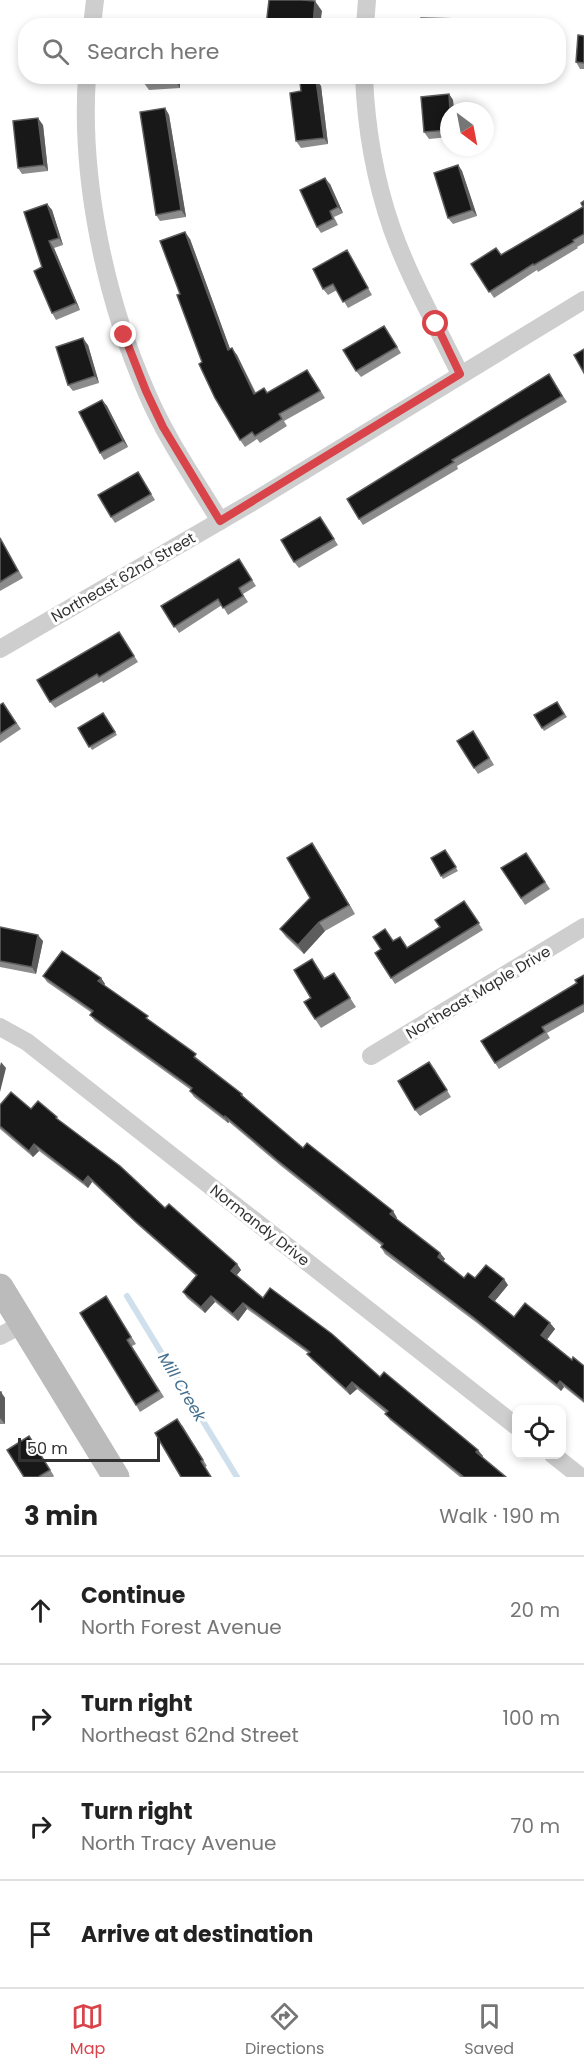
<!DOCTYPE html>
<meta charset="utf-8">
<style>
:root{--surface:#fff;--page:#f2f2f2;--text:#222;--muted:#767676;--line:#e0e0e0;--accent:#d84449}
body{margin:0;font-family:Poppins,sans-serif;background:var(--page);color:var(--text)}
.controls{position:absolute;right:18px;bottom:18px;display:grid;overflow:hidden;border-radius:12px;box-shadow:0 3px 9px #0003}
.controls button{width:54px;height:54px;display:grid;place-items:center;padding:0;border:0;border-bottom:2px solid var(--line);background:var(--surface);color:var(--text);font:30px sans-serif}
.compass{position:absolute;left:440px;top:102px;width:54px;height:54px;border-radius:50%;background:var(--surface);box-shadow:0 3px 9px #0003;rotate:148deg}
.scale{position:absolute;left:18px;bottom:15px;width:142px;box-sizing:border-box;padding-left:6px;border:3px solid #313131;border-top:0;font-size:16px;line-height:21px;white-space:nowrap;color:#313131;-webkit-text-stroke:4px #fff;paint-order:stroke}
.stop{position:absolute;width:18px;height:18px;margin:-14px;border:4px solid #d84449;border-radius:50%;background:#fff}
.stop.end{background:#d84449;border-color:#fff;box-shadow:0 2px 6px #0008}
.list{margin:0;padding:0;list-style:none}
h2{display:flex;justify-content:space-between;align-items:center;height:78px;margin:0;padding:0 24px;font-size:26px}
h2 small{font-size:20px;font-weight:400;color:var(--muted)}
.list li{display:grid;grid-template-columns:39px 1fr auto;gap:18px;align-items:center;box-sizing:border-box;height:108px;padding:0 24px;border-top:2px solid var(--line)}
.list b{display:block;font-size:22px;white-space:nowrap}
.list p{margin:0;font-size:20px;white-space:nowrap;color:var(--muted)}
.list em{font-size:20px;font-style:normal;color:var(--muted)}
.icon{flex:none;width:33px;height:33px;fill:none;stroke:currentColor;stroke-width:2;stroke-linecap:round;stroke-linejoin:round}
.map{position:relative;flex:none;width:584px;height:1477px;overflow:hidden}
.search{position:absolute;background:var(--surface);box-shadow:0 3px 9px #0003;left:18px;right:18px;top:18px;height:66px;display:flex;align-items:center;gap:15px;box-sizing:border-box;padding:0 21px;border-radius:24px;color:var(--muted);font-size:22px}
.sheet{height:510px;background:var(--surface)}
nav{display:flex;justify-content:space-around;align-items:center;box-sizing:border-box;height:84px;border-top:2px solid var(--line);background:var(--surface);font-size:16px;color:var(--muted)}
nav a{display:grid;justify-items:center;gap:3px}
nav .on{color:var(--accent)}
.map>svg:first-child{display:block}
</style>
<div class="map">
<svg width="584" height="1477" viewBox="0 0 584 1477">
<rect width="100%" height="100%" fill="#fff"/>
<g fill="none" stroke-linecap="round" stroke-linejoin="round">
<!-- stream -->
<polyline stroke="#cfdfeb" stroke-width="6" points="127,1296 237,1477"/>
<!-- street -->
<g stroke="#cecece" stroke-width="18">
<polyline points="92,26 95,0"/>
<polyline points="365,26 367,0"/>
<path d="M87,76C80,178 105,298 146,391C165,437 194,478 220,521"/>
<path d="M364,76C366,128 375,180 392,229C410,280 437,326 460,374"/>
<polyline points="0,649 251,503 584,300"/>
<polyline points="0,1027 27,1042 516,1426"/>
<polyline points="371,1056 584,927"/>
<polyline points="0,1336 23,1324"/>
<polyline points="552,1454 581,1477"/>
</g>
<!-- secondary -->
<polyline stroke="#bbb" stroke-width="27" points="0,1287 116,1477"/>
</g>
<!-- wall -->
<g fill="#8c8c8c">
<polygon points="584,36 584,69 580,69 576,62"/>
<polygon points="180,76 180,88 149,90 144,83"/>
<polygon points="316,80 321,86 328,144 301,148 296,141 301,91"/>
<polygon points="449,94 453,100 454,111 449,111 449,137 429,139 424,132"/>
<polygon points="165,108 169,115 186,217 160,221 156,215"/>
<polygon points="43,125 48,171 22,174 18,168"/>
<polygon points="458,165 462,171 477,216 453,224 448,218"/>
<polygon points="330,184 343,213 334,217 338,225 321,233 317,227"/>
<polygon points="584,201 584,243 577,247 578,248 538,272 537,270 494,298 471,264 501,255 583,207"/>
<polygon points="47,204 52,210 63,245 54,248 80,310 56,320 52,313 42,267"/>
<polygon points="190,239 230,349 237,355 256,393 267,393 312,377 325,398 284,421 287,426 260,443 257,439 245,447 240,440 202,362 180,294"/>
<polygon points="347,250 372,295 348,308 337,290 328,295 323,289"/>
<polygon points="384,326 401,353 361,377 356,371"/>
<polygon points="88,345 99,383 73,391 68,385"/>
<polygon points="549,374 567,402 457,466 458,469 363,525 359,519"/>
<polygon points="102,400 107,406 128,447 104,460 100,453"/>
<polygon points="138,472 155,500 115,523 111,517"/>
<polygon points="320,517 338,545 299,568 294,562"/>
<polygon points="0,537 23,578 0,591"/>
<polygon points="239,559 256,586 243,594 248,602 228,615 222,605 179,633 161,606"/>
<polygon points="123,638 138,662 103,683 102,681 55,708 50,702"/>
<polygon points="557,702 567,717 544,731 534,715"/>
<polygon points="3,703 21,729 0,743 0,705"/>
<polygon points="103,713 117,735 92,750 78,728"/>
<polygon points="478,738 494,765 478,774 474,768"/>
<polygon points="312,843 355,914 325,931 304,954 286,937 280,929 310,898"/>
<polygon points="445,850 458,871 443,879 431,858"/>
<polygon points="526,853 550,889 525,905 501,868"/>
<polygon points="464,901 483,930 395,984 375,953 393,941 408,948 440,927"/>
<polygon points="0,927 43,941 36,974 0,967"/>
<polygon points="312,959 325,978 334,973 356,1007 321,1028 315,1019 311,998"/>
<polygon points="584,975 584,1012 547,1033 550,1038 499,1069 495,1063"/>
<polygon points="43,976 101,978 105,984 104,985 152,1022 242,1094 246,1100 303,1148 393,1211 397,1218 396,1219 440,1253 445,1259 443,1261 464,1278 475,1278 508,1285 495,1301 514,1317 550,1323 555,1329 547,1339 572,1360 584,1366 584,1403 564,1387 561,1391 477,1323 385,1254 381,1247 382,1246 281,1166 229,1122 228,1123 194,1097 190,1091 191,1090 95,1021 90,1015 92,1013 47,982"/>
<polygon points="434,1068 451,1097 420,1116 415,1110"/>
<polygon points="0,1105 31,1109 60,1121 165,1208 237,1264 241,1270 237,1275 263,1298 380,1377 483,1456 482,1457 506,1477 460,1477 390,1420 385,1414 386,1413 357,1389 350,1395 312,1360 307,1354 308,1353 247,1309 238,1321 215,1302 205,1313 187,1298 183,1292 196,1276 139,1226 92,1182 88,1188 39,1151 33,1157 0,1129"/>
<polygon points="106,1296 136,1344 132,1346 164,1397 140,1412 136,1405"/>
<polygon points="0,1392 5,1398 5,1424 0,1424"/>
<polygon points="182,1425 207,1466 181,1477"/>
<polygon points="29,1436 54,1476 53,1477 24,1477"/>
</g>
<!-- shaded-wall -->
<g fill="#5d5d5d">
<polygon points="315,1 322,11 320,26 313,26"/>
<polygon points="462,19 467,25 467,26 462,26"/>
<polygon points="175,76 180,76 180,88 176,82"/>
<polygon points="316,80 321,86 328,144 324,138"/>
<polygon points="449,94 453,100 454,111 450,111"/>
<polygon points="165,108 169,115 186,217 181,210"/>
<polygon points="38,118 43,125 48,171 44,165"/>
<polygon points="458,165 462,171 477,216 472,210"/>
<polygon points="325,178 330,184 343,213 338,207"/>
<polygon points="47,204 52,210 63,245 59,238"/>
<polygon points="185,232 190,239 233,357 228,350"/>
<polygon points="49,241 54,248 80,310 76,303"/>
<polygon points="83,338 88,345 99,383 95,376"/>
<polygon points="232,348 237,355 259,401 254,394"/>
<polygon points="102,400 107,406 128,447 123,441"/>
<polygon points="312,843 318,852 355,914 349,905"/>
<polygon points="319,922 325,931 304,954 298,945"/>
<polygon points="38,935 43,941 36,974 32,967"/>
<polygon points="101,978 105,984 102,988 98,981"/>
<polygon points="1,1062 6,1068 0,1092 0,1066"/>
<polygon points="225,1116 229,1122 228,1123 224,1117"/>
<polygon points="34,1144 39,1151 33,1157 29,1151"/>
<polygon points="88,1176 92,1182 88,1188 83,1182"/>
<polygon points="393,1211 397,1218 395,1220 390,1214"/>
<polygon points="440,1253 445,1259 442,1263 438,1257"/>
<polygon points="237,1264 241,1270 235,1277 231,1271"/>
<polygon points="504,1279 508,1285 493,1303 489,1297"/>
<polygon points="211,1296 215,1302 205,1313 201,1307"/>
<polygon points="243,1303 247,1309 238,1321 233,1314"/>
<polygon points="550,1323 555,1329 546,1341 541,1335"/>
<polygon points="560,1381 564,1387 561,1391 557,1385"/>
<polygon points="352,1382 357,1389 350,1395 346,1389"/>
<polygon points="1,1392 5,1398 5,1424 0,1418"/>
<polygon points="478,1450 483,1456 481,1459 476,1452"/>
</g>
<!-- building -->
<g fill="#181818" stroke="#5d5d5d" stroke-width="1.5">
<polygon points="269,0 302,0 315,1 313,26 266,26"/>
<polygon points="421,18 462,19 462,26 421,26"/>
<polygon points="578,35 584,36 584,63 576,62"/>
<polygon points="144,76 175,76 176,82 144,83"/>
<polygon points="316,80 324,138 296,141 290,93 301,91 300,82"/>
<polygon points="449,94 450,111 449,111 449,130 424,132 421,97"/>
<polygon points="165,108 181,210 156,215 140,112"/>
<polygon points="38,118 44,165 18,168 13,121"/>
<polygon points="458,165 472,210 448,218 434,173"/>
<polygon points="325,178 338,207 330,211 333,219 317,227 300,190"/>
<polygon points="584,201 584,234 573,240 574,242 534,265 533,264 489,292 471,264 496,248 501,255 583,207 581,203"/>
<polygon points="47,204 59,238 49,241 76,303 52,313 34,271 42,267 24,212"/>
<polygon points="185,232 228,350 232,348 254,394 264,388 267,393 307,370 320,391 279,414 282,419 255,436 252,432 240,440 215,398 199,364 202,362 177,295 180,294 160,241"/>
<polygon points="347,250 368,288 343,302 333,284 323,289 313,269"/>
<polygon points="384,326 397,347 356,371 343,350"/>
<polygon points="83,338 95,376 68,385 56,347"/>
<polygon points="584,349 584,373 574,355"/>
<polygon points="549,374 562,396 452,460 454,462 359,519 347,499"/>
<polygon points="102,400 123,441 100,453 79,412"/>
<polygon points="138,472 151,494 111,517 98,495"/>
<polygon points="320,517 334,539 294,562 281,540"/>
<polygon points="0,538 18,571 0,582"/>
<polygon points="239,559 252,580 239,588 243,596 223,608 218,599 174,627 161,606"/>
<polygon points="119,632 134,656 99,677 97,674 50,702 37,680"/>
<polygon points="557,702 564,714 542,728 534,715"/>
<polygon points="3,703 16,723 0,734 0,705"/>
<polygon points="103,713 115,732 89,747 78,728"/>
<polygon points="473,731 489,758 474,768 457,741"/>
<polygon points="312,843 349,905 319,922 298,945 280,929 310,898 287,858"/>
<polygon points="445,850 456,867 441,876 431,858"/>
<polygon points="526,853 545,882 521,898 501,868"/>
<polygon points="464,901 479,923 391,978 375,953 381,949 373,937 385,929 393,941 400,937 407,948 440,927 435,920"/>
<polygon points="0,927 38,935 32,967 0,961"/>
<polygon points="62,951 101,978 98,981 148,1016 146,1018 196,1054 194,1057 242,1094 241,1095 303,1148 307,1143 393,1211 390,1214 440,1253 438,1257 464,1278 468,1273 475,1278 486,1265 504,1279 489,1297 514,1317 525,1303 550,1323 541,1335 572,1360 573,1357 584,1366 584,1401 560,1381 557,1385 473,1317 381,1247 383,1244 277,1160 225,1116 224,1117 190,1091 192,1088 90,1015 93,1011 43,976"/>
<polygon points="312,959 324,979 334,973 350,998 315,1019 304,1002 311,998 294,970"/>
<polygon points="584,975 584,1004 542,1027 545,1032 495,1063 481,1041 577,983 575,980"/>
<polygon points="429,1062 447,1090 415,1110 398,1081"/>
<polygon points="11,1092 31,1109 38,1101 57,1117 56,1118 120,1166 165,1208 169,1204 237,1264 231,1271 263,1298 270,1288 332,1334 380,1377 384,1372 478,1450 476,1452 506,1477 464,1477 385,1414 388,1411 352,1382 346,1389 307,1354 310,1352 243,1303 233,1314 211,1296 201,1307 183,1292 197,1275 134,1220 88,1176 83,1182 34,1144 29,1151 0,1126 0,1105"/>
<polygon points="106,1296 131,1337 127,1340 159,1391 136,1405 80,1313"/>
<polygon points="0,1392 1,1392 0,1418"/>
<polygon points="177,1419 203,1460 201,1461 211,1477 181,1477 155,1433"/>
<polygon points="29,1436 50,1470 38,1477 24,1477 7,1450"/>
</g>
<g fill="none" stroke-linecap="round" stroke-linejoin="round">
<!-- route -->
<polyline stroke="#d84449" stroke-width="8" points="124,335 146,391 163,427 220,521 460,374 436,324"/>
</g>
<g text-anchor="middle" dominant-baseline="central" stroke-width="6" stroke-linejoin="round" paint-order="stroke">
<!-- street labels -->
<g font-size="15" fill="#313131" stroke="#fff">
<text transform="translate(123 577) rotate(-30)">Northeast 62nd Street</text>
<text transform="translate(478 992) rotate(-31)">Northeast Maple Drive</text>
<text transform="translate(260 1225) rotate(38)">Normandy Drive</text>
</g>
<!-- water labels -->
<g font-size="16" font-style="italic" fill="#456f8e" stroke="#fff">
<text transform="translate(182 1387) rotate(59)">Mill Creek</text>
</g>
</g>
</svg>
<div class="controls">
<button><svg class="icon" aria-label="locate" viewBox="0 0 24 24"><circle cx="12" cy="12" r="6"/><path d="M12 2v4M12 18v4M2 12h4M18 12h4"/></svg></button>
</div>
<svg class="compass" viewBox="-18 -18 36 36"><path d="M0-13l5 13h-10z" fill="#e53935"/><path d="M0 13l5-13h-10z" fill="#767676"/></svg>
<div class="scale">50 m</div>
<div class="stop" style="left:436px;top:324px"></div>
<div class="stop end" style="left:124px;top:335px"></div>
<div class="search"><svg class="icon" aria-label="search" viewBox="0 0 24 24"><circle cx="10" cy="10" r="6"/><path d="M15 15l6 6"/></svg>Search here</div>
</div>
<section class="sheet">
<h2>3 min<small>Walk · 190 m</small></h2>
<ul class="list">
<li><svg class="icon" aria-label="ahead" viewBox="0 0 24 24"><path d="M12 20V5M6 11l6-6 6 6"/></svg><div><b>Continue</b><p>North Forest Avenue</p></div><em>20 m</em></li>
<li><svg class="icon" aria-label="right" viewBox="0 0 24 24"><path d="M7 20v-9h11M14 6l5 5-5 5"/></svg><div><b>Turn right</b><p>Northeast 62nd Street</p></div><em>100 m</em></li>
<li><svg class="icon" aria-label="right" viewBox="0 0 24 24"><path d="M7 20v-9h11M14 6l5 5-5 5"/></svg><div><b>Turn right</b><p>North Tracy Avenue</p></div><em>70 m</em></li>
<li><svg class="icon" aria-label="arrive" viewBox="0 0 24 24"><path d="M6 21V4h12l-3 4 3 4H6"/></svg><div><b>Arrive at destination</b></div></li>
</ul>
</section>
<nav>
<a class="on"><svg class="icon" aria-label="map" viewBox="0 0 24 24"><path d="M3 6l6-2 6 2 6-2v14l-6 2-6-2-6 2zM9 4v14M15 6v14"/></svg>Map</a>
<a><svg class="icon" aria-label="directions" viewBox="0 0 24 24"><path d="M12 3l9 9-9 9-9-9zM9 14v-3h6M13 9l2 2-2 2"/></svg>Directions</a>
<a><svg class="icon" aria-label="saved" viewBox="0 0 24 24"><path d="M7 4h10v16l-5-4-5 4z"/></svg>Saved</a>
</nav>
